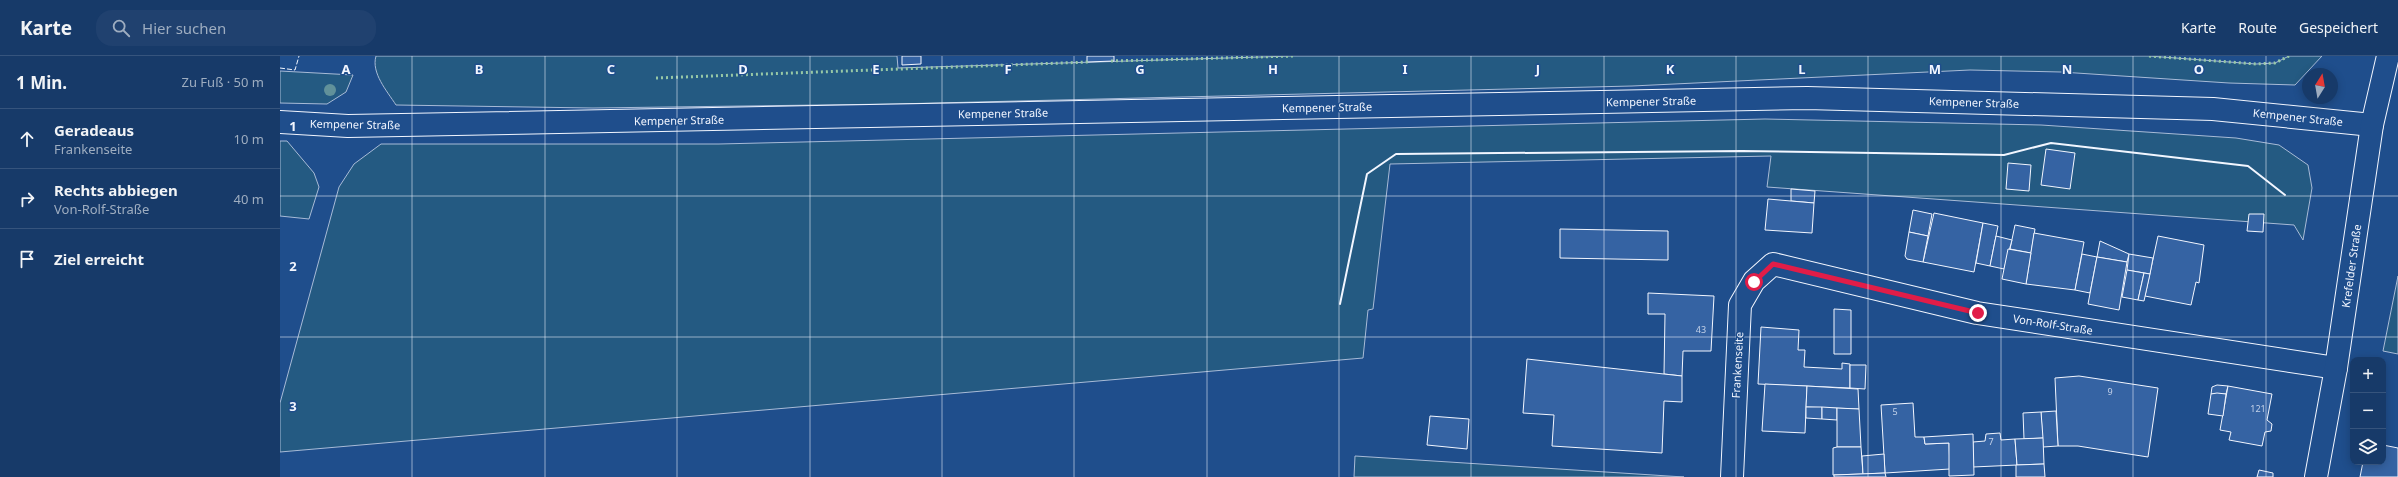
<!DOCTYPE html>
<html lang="de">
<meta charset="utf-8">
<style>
:root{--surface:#173a69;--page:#20416f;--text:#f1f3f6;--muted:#9eadc0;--line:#36547d}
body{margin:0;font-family:"Noto Sans",sans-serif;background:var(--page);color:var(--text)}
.controls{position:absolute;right:12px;bottom:12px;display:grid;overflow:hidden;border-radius:8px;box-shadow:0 2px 10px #0003}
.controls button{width:36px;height:36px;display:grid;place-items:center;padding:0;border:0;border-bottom:1px solid var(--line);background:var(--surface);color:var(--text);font:20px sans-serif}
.compass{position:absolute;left:2022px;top:12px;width:36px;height:36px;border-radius:50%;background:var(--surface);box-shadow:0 2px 10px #0003;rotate:11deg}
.stop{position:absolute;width:12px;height:12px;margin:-9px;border:3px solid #e11d48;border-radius:50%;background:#fff}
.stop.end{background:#e11d48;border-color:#fff;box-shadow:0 1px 4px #0008}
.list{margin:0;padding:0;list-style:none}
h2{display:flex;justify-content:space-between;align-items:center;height:52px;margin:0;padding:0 16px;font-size:17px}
h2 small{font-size:13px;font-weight:400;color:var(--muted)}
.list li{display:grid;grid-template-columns:26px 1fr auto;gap:12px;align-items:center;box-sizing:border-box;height:60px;padding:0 16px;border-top:1px solid var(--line)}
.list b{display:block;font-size:15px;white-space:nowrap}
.list p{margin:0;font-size:13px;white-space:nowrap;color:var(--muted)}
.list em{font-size:13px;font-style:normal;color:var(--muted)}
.icon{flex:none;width:22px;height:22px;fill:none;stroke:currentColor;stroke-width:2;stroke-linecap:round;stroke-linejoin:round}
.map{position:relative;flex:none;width:2118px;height:421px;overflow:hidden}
header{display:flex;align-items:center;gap:24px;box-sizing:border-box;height:56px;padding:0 20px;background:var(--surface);border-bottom:1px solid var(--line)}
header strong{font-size:19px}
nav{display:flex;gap:22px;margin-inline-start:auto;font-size:14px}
.search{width:280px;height:36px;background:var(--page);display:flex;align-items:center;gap:10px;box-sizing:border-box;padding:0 14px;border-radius:16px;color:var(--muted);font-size:15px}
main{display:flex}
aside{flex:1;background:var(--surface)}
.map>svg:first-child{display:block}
</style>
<header>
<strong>Karte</strong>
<div class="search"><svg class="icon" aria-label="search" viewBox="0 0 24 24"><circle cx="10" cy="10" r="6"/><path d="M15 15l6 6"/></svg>Hier suchen</div>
<nav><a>Karte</a><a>Route</a><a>Gespeichert</a></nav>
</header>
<main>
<aside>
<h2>1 Min.<small>Zu Fuß · 50 m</small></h2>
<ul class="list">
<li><svg class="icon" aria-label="ahead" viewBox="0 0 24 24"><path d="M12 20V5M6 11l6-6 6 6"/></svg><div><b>Geradeaus</b><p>Frankenseite</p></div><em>10 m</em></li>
<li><svg class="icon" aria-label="right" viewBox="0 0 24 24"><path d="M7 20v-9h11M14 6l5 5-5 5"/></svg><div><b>Rechts abbiegen</b><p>Von-Rolf-Straße</p></div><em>40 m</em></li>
<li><svg class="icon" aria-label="arrive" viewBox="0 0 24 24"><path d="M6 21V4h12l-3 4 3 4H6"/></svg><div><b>Ziel erreicht</b></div></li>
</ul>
</aside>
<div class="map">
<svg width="2118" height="421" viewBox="0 0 2118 421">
<rect width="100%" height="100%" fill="#1f4e8c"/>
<!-- green -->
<g fill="#245a82" stroke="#a8bbd7">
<path d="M96,0H617L618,12L1013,0H1869L1976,8L1995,7L2009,0H2042L2015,29L1949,27L1781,16L1690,14L1352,30L615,48L313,52L116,49C107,35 91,17 96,0Z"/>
<polygon points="0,15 73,19 66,36 47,48 0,47"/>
<polygon points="1485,63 1761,69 1956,82 1999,89 2028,109 2032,132 2023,184 2014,169 1487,131 1491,100 1110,108 1093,253 1088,254 1083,302 0,396 0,347 59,131 74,108 101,88 439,88"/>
<polygon points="0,85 7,85 34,117 39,131 29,163 0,160"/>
<polygon points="2118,220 2118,298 2103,295"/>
<polygon points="1075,400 1404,421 1074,421"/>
</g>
<!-- building -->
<g fill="#3563a3" stroke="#f2f6ff">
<polygon points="622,0 641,0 641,8 622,9"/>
<polygon points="807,0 834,0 834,5 807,6"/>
<polygon points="1766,93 1795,97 1790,133 1761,129"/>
<polygon points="1728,107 1751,109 1749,135 1726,133"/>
<polygon points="1511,133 1535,135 1534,147 1511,145"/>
<polygon points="1488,143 1534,147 1532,177 1485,174"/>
<polygon points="1633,154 1652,158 1648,180 1629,176"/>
<polygon points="1654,157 1703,167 1694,216 1643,206"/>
<polygon points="1969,158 1984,158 1983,176 1967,175"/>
<polygon points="1703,167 1718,170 1710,210 1696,207"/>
<polygon points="1735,169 1755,173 1751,197 1730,193"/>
<polygon points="1280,173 1388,175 1388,204 1280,202"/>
<polygon points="1629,176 1648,180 1643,206 1627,203 1625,200"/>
<polygon points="1754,177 1804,186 1795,234 1746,228"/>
<polygon points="1716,180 1732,184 1724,213 1710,210"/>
<polygon points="1878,180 1924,189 1919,227 1916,226 1911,249 1865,240"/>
<polygon points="1820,185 1849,198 1847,206 1817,201"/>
<polygon points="1728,193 1751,197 1746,228 1722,223"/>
<polygon points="1802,198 1817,201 1810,237 1795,234"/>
<polygon points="1849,198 1873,202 1870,218 1847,214"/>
<polygon points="1817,201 1847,206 1839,254 1808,248"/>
<polygon points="1847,214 1864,217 1858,244 1842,241"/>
<polygon points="1864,217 1870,218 1864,245 1858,244"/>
<polygon points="1368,237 1434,240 1431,295 1403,295 1402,320 1384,318 1385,258 1368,258"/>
<polygon points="1554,253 1571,254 1571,298 1554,298"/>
<polygon points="1481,271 1519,274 1518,294 1525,294 1524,311 1562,313 1562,307 1570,308 1570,332 1478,328"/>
<polygon points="1247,303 1402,320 1402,346 1384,345 1382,397 1272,390 1274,359 1243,357"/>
<polygon points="1570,309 1586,309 1585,333 1570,332"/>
<polygon points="1799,320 1878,332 1868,401 1798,390 1778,390 1775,322"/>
<polygon points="1485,328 1527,330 1525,377 1482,375"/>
<polygon points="1937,329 1948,330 1946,338 1931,338 1932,331"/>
<polygon points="1527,330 1578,333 1579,353 1526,351"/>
<polygon points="1948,330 1992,338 1987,364 1992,368 1991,375 1985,376 1982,390 1949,384 1951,376 1940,374"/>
<polygon points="1937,337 1946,338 1943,360 1928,358 1931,338"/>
<polygon points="1633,347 1635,381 1644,381 1645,388 1669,387 1670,413 1605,417 1601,349"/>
<polygon points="1526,351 1542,351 1542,363 1526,362"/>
<polygon points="1542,351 1557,352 1557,364 1542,363"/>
<polygon points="1557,352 1579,353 1581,391 1557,391"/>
<polygon points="1776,355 1778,390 1763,391 1761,356"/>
<polygon points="1761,356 1763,382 1744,383 1743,357"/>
<polygon points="1150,360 1189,363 1187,393 1147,389"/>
<polygon points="1720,377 1721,384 1735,383 1737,409 1693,411 1693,386 1705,385 1706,378"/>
<polygon points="1693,378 1694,419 1669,420 1669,387 1645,388 1644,381"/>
<polygon points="1763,382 1764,408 1737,409 1735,383"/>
<polygon points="2103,389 2118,392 2118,421 2080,421 2083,406 2103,406"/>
<polygon points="1557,391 1581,391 1583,418 1553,419 1553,392"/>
<polygon points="1604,398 1605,417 1583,418 1582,400"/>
<polygon points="1764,408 1765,421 1736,421 1736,409"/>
<polygon points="1979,414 1993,417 1993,421 1977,421"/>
<polygon points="1605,417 1606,421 1554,421 1554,419"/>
</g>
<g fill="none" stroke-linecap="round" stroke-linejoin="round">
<defs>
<polyline id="street" points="1452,421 1460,249 1474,225 1493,208 1697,257 2056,312"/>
<g id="secondary">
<polyline points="0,66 68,70 1527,42 1933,53 2092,69"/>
<polyline points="2036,421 2056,312 2092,69 2108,0"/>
</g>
</defs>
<!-- street casing -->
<use href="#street" stroke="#f2f6ff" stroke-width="24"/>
<!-- secondary casing -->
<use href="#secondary" stroke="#f2f6ff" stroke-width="24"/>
<!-- street -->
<use href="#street" stroke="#1f4e8c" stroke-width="22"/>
<!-- secondary -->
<use href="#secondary" stroke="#1f4e8c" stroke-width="22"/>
<!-- hedge -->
<g stroke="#97c8a6" stroke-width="3" stroke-dasharray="2 3" stroke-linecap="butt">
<polyline points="1869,0 1976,8 1995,7 2009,0"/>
<polyline points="831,5 1013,0"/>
<polyline points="376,22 809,6"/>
</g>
<!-- fence -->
<polyline stroke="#f2f6ff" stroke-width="1" stroke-dasharray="5 2" stroke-linecap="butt" points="0,12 15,14 19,0"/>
<!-- wall -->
<polyline stroke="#f2f6ff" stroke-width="2" points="1060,248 1087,118 1116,98 1462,95 1724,99 1771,87 1968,110 2005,139"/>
</g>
<!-- trees -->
<circle fill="#61919a" cx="50" cy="34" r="6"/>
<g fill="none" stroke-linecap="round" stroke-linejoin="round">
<!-- route -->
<polyline stroke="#e11d48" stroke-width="5" points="1474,226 1493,208 1698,257"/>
</g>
<!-- grid -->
<path fill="none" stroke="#f2f6ff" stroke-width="1" stroke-opacity="0.55" d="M132,0V421M265,0V421M397,0V421M530,0V421M662,0V421M794,0V421M927,0V421M1059,0V421M1191,0V421M1324,0V421M1456,0V421M1588,0V421M1721,0V421M1853,0V421M1986,0V421M0,140H2118M0,281H2118"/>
<g text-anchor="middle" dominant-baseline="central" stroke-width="3" stroke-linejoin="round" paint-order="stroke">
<!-- number labels -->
<g font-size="9" fill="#c3d1e8">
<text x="1421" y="273">43</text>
<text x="1830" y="335">9</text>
<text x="1978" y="352">121</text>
<text x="1615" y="355">5</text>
<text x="1711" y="385">7</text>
</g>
<!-- street labels -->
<g font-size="11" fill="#f2f6ff" stroke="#1f4e8c">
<text transform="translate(1371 45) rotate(-1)">Kempener Straße</text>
<text transform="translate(1694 46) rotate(2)">Kempener Straße</text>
<text transform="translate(1047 51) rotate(-1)">Kempener Straße</text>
<text transform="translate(723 57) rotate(-1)">Kempener Straße</text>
<text transform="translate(2018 61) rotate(6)">Kempener Straße</text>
<text transform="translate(399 64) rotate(-1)">Kempener Straße</text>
<text transform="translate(75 68) rotate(1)">Kempener Straße</text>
<text transform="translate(2071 210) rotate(-82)">Krefelder Straße</text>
<text transform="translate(1773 268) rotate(9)">Von-Rolf-Straße</text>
<text transform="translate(1457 309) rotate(-87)">Frankenseite</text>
</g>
</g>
<g font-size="13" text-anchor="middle" font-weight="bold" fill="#f2f6ff" stroke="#1f4e8c" stroke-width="3" stroke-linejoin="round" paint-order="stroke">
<text x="66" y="18">A</text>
<text x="199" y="18">B</text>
<text x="331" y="18">C</text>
<text x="463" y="18">D</text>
<text x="596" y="18">E</text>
<text x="728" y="18">F</text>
<text x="860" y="18">G</text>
<text x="993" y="18">H</text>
<text x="1125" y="18">I</text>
<text x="1258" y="18">J</text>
<text x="1390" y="18">K</text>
<text x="1522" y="18">L</text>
<text x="1655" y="18">M</text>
<text x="1787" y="18">N</text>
<text x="1919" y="18">O</text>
<text x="13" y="75">1</text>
<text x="13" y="215">2</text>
<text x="13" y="355">3</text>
</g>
</svg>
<div class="controls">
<button>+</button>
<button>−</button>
<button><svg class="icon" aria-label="layers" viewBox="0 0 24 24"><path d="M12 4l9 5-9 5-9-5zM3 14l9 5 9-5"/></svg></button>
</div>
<svg class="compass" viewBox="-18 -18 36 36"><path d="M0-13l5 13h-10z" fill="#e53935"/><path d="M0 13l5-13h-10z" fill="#9eadc0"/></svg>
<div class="stop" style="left:1474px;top:226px"></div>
<div class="stop end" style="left:1698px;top:257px"></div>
</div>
</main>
